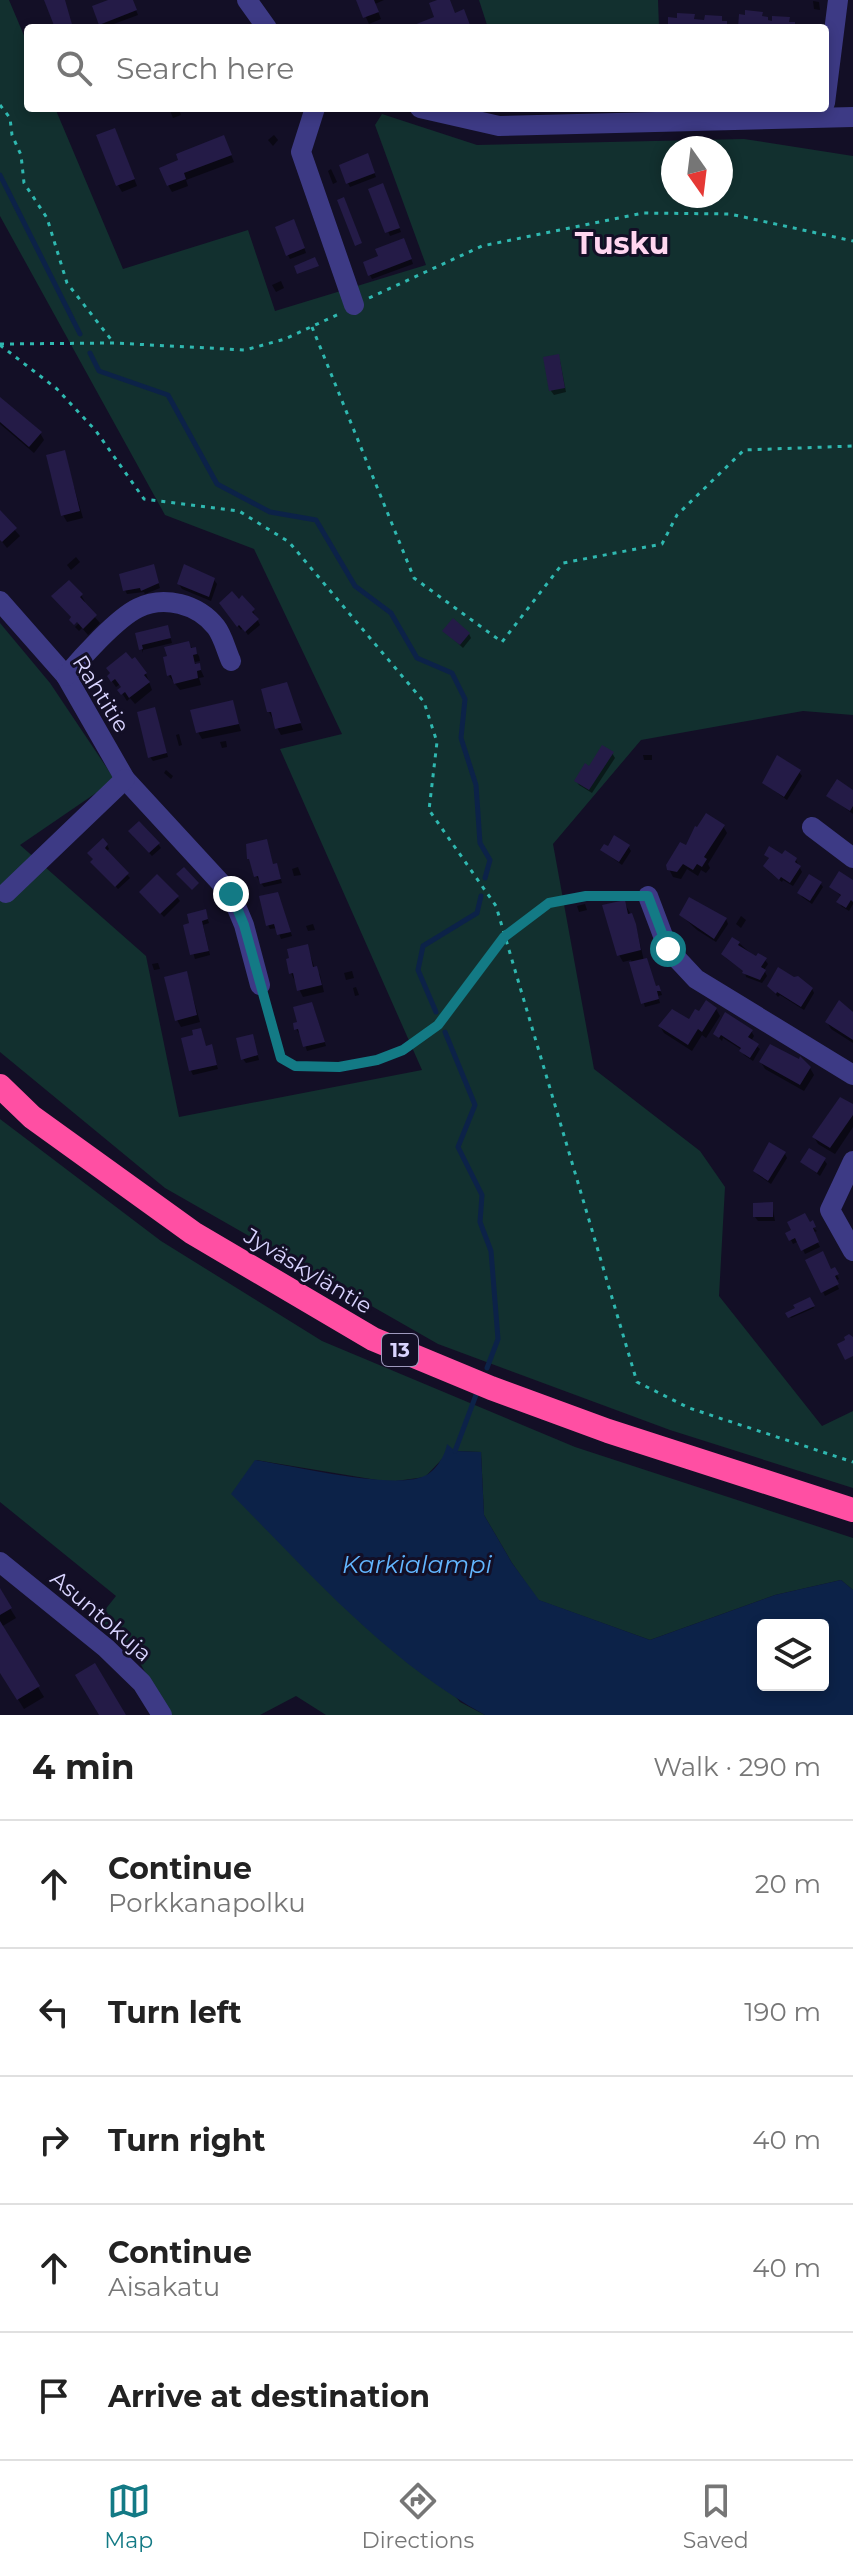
<!DOCTYPE html>
<meta charset="utf-8">
<style>
:root{--surface:#fff;--page:#f2f2f2;--text:#222;--muted:#767676;--line:#e0e0e0;--accent:#137a85}
body{margin:0;font-family:Montserrat,sans-serif;background:var(--page);color:var(--text)}
.controls{position:absolute;right:24px;bottom:24px;display:grid;overflow:hidden;border-radius:8px;box-shadow:0 4px 12px #0003}
.controls button{width:72px;height:72px;display:grid;place-items:center;padding:0;border:0;border-bottom:2px solid var(--line);background:var(--surface);color:var(--text);font:40px sans-serif}
.compass{position:absolute;left:661px;top:136px;width:72px;height:72px;border-radius:50%;background:var(--surface);box-shadow:0 4px 12px #0003;rotate:166deg}
.stop{position:absolute;width:24px;height:24px;margin:-18px;border:6px solid #137a85;border-radius:50%;background:#fff}
.stop.end{background:#137a85;border-color:#fff;box-shadow:0 2px 8px #0008}
.list{margin:0;padding:0;list-style:none}
h2{display:flex;justify-content:space-between;align-items:center;height:104px;margin:0;padding:0 32px;font-size:34px}
h2 small{font-size:26px;font-weight:400;color:var(--muted)}
.list li{display:grid;grid-template-columns:52px 1fr auto;gap:24px;align-items:center;box-sizing:border-box;height:128px;padding:0 32px;border-top:2px solid var(--line)}
.list b{display:block;font-size:30px;white-space:nowrap}
.list p{margin:0;font-size:26px;white-space:nowrap;color:var(--muted)}
.list em{font-size:26px;font-style:normal;color:var(--muted)}
.icon{flex:none;width:44px;height:44px;fill:none;stroke:currentColor;stroke-width:2;stroke-linecap:round;stroke-linejoin:round}
.map{position:relative;flex:none;width:853px;height:1715px;overflow:hidden}
.search{position:absolute;background:var(--surface);box-shadow:0 4px 12px #0003;left:24px;right:24px;top:24px;height:88px;display:flex;align-items:center;gap:20px;box-sizing:border-box;padding:0 28px;border-radius:8px;color:var(--muted);font-size:30px}
.sheet{height:744px;background:var(--surface)}
nav{display:flex;justify-content:space-around;align-items:center;box-sizing:border-box;height:112px;border-top:2px solid var(--line);background:var(--surface);font-size:22px;color:var(--muted)}
nav a{display:grid;justify-items:center;gap:4px}
nav .on{color:var(--accent)}
.map>svg:first-child{display:block}
</style>
<div class="map">
<svg width="853" height="1715" viewBox="0 0 853 1715">
<rect width="100%" height="100%" fill="#130f26"/>
<!-- green -->
<g fill="#12302f" fill-rule="evenodd">
<path d="M0,0H9L28,45V108H55L123,269L248,230L275,311L426,265L375,125L382,114L477,145L744,139L853,156V715L803,711L641,740L553,844L594,1069L700,1151L725,1187L719,1296L822,1426L853,1411V1488L670,1430L438,1344L165,1188L0,1052V623L50,683L115,780L20,845L146,956L179,1117L422,1070L280,749L342,734L254,549L165,515L0,216ZM673,148H721V196H673Z"/>
<polygon points="479,0 658,0 659,28 488,28"/>
<polygon points="0,1119 161,1241 322,1341 575,1447 853,1538 853,1590 841,1580 775,1595 650,1640 538,1600 512,1563 484,1515 481,1452 455,1451 445,1456 425,1477 389,1482 256,1460 460,1702 485,1715 326,1715 296,1696 260,1715 169,1715 135,1654 96,1621 116,1596 0,1502"/>
</g>
<!-- water -->
<path fill="#0c2248" fill-rule="evenodd" d="M447,1444L455,1451L481,1452L484,1515L512,1563L539,1600L650,1640L775,1595L841,1580L853,1590V1715H485C385,1660 311,1574 231,1494L255,1460C293,1466 390,1489 422,1477C435,1473 445,1456 447,1444ZM763,1625H823V1685H763Z"/>
<!-- shadow -->
<g fill="#0007">
<polygon points="113,0 132,0 138,15 103,28 101,24"/>
<polygon points="358,0 384,0 375,4 381,19 369,24"/>
<polygon points="813,1 819,2 820,10 814,9"/>
<polygon points="169,108 178,108 181,115 173,118"/>
<polygon points="274,135 278,140 273,146 268,140"/>
<polygon points="118,137 137,186 122,192 118,185"/>
<polygon points="227,145 234,162 186,180 188,186 172,192 168,185 181,161"/>
<polygon points="369,160 376,177 350,187 348,183"/>
<polygon points="331,169 337,182 333,184 328,171"/>
<polygon points="371,190 384,190 401,232 390,236"/>
<polygon points="296,225 306,253 290,259 288,255"/>
<polygon points="406,244 413,264 372,279 370,275"/>
<polygon points="281,281 284,288 276,292 272,285"/>
<polygon points="560,361 566,392 554,395 551,391"/>
<polygon points="0,399 40,433 44,440 34,453 0,424"/>
<polygon points="64,453 83,518 67,522 63,515"/>
<polygon points="0,513 20,536 7,548 0,539"/>
<polygon points="76,557 80,562 71,570 67,565"/>
<polygon points="155,571 160,588 145,594 144,592 127,594 125,590"/>
<polygon points="214,580 217,584 211,601 182,589 179,584"/>
<polygon points="81,595 85,602 83,604 100,623 88,635 82,628 79,631 75,627 85,617 73,619 54,597"/>
<polygon points="224,608 253,611 260,625 248,635 243,628 241,630"/>
<polygon points="445,631 469,634 471,638 463,648"/>
<polygon points="169,632 172,643 143,650 143,653 137,635"/>
<polygon points="188,643 199,656 200,661 195,662 196,666 199,666 204,677 199,678 201,685 180,690 169,676 165,658"/>
<polygon points="146,674 152,690 135,704 130,698 127,701 120,690 125,681 116,687 109,677"/>
<polygon points="286,685 303,730 281,735 269,712"/>
<polygon points="232,702 241,731 202,739 198,732"/>
<polygon points="156,714 168,757 153,761 150,757"/>
<polygon points="179,734 182,745 179,746 176,735"/>
<polygon points="226,741 227,747 222,748 220,742"/>
<polygon points="612,753 615,758 592,793 579,785 576,781"/>
<polygon points="643,755 652,755 652,760 644,760"/>
<polygon points="166,770 173,776 171,779 164,773"/>
<polygon points="799,772 802,776 787,800 764,783"/>
<polygon points="853,792 853,814 829,796"/>
<polygon points="723,826 727,833 708,864 710,868 706,873 701,870 698,876 687,869 681,879 673,877 669,869"/>
<polygon points="133,836 158,844 161,848 152,856"/>
<polygon points="107,845 109,849 106,852 130,878 118,889 93,862"/>
<polygon points="628,846 631,851 622,865 602,850"/>
<polygon points="766,855 796,860 802,872 793,886 783,880 782,882 768,871 766,866 770,859"/>
<polygon points="273,866 278,869 282,883 264,887 256,876"/>
<polygon points="298,867 301,875 294,876 292,869"/>
<polygon points="853,882 853,904 849,911 841,906 839,902 842,897 831,887"/>
<polygon points="820,883 823,887 812,904 802,897 800,893"/>
<polygon points="144,896 177,897 180,901 164,917"/>
<polygon points="279,898 292,936 281,939 277,928 270,929 268,925"/>
<polygon points="624,902 635,922 644,961 656,988 661,992 662,995 658,996 660,1003 645,1007 631,960 623,962 619,955"/>
<polygon points="585,904 587,910 579,912 577,906"/>
<polygon points="205,911 209,923 203,925 210,955 195,959 185,926"/>
<polygon points="681,915 726,919 728,924 716,942 697,930"/>
<polygon points="741,916 746,920 741,928 736,924"/>
<polygon points="313,924 315,930 308,931 306,926"/>
<polygon points="739,943 757,959 765,960 768,964 764,970 767,976 762,983 746,977 745,972 726,958 723,954"/>
<polygon points="307,946 315,969 320,975 324,992 303,997 291,973"/>
<polygon points="158,963 160,969 154,970 152,964"/>
<polygon points="352,971 354,978 346,980 344,973"/>
<polygon points="186,974 200,1022 181,1027 177,1020"/>
<polygon points="794,980 812,989 814,993 804,1010 780,995 778,997 773,991"/>
<polygon points="356,987 359,995 355,996 353,988"/>
<polygon points="314,1009 326,1046 307,1051 301,1033 299,1033 296,1029"/>
<polygon points="716,1009 720,1016 706,1038 702,1035 692,1051 664,1033 660,1026 690,1022"/>
<polygon points="853,1014 853,1043 831,1029 827,1022"/>
<polygon points="751,1031 754,1036 751,1041 760,1049 753,1061 744,1055 742,1050 723,1038 722,1041 715,1034"/>
<polygon points="254,1041 259,1060 246,1063 243,1059"/>
<polygon points="211,1046 218,1069 193,1075 191,1071 206,1048"/>
<polygon points="761,1062 810,1068 814,1075 804,1091 765,1069"/>
<polygon points="853,1107 853,1127 835,1154 818,1144 814,1137"/>
<polygon points="785,1154 787,1158 771,1184 758,1175 755,1171"/>
<polygon points="824,1160 827,1164 820,1176 803,1162"/>
<polygon points="772,1204 775,1221 758,1221 755,1217"/>
<polygon points="809,1224 817,1231 813,1233 820,1247 805,1254 799,1241 793,1244 788,1234"/>
<polygon points="808,1261 831,1271 834,1269 839,1279 835,1281 839,1289 825,1296"/>
<polygon points="810,1300 814,1308 791,1318 788,1314"/>
<polygon points="0,1592 16,1618 1,1627 44,1697 24,1709 0,1670"/>
<polygon points="85,1597 92,1604 86,1611 78,1605"/>
</g>
<g fill="none" stroke-linecap="round" stroke-linejoin="round">
<!-- stream -->
<g stroke="#0c2248" stroke-width="5">
<polyline points="0,175 80,334"/>
<polyline points="90,353 99,371 168,395 217,484 270,512 316,520 355,586 391,613 417,658 452,673 465,699 461,738 476,785 480,843 490,860 485,878"/>
<polyline points="436,1012 418,970 423,946 477,913 481,896"/>
<polyline points="445,1032 475,1105 458,1147 482,1195 480,1222 491,1251 498,1339 487,1368"/>
<polyline points="455,1451 476,1395"/>
</g>
</g>
<!-- building -->
<g fill="#241b47">
<polygon points="44,0 65,0 73,28 55,28"/>
<polygon points="108,0 133,0 137,10 99,25 92,6"/>
<polygon points="356,0 374,0 379,12 363,18"/>
<polygon points="437,0 450,0 455,13 464,9 470,25 463,28 415,28 414,25 434,17 429,3"/>
<polygon points="745,10 763,12 762,16 768,17 768,20 772,21 772,16 790,17 789,22 795,22 795,28 738,28 739,14 745,15"/>
<polygon points="677,13 695,14 694,19 704,20 705,15 722,16 722,21 727,21 727,28 668,28 668,17 677,18"/>
<polygon points="115,128 135,179 116,186 96,135"/>
<polygon points="224,135 232,155 184,173 186,179 167,186 159,168 178,160 176,154"/>
<polygon points="368,153 375,173 346,184 339,165"/>
<polygon points="383,183 400,228 385,233 368,189"/>
<polygon points="344,197 362,243 355,246 337,200"/>
<polygon points="294,219 305,248 286,256 275,227"/>
<polygon points="404,238 412,259 368,276 363,262 378,256 375,249"/>
<polygon points="315,257 319,266 297,274 294,266"/>
<polygon points="559,354 565,388 549,391 543,357"/>
<polygon points="0,397 42,432 29,447 0,422"/>
<polygon points="65,450 80,511 61,516 46,455"/>
<polygon points="0,510 17,528 2,542 0,540"/>
<polygon points="154,564 159,583 141,591 140,588 123,591 119,574"/>
<polygon points="184,564 215,578 209,597 177,584"/>
<polygon points="69,580 83,594 80,597 97,615 83,629 77,622 74,625 69,620 71,617 51,596"/>
<polygon points="232,591 239,599 242,595 255,609 252,612 259,619 245,632 239,625 237,627 219,603"/>
<polygon points="453,618 470,633 460,645 442,631"/>
<polygon points="168,625 171,638 142,645 143,649 139,650 135,633"/>
<polygon points="189,641 191,648 196,647 197,654 193,655 195,664 200,663 201,670 197,671 198,678 174,684 171,675 167,676 163,657 167,656 164,647"/>
<polygon points="126,652 132,659 135,657 147,673 144,675 150,682 129,698 125,692 121,695 117,690 121,687 115,679 111,682 107,676 110,673 106,668"/>
<polygon points="287,682 301,723 275,729 271,712 267,712 261,689"/>
<polygon points="233,700 239,724 196,733 190,710"/>
<polygon points="155,707 167,753 148,758 137,712"/>
<polygon points="602,745 614,752 589,790 574,781 585,763 589,766"/>
<polygon points="777,755 801,770 784,797 762,783"/>
<polygon points="837,779 853,790 853,806 850,811 826,796"/>
<polygon points="706,813 725,825 704,857 707,859 702,867 697,864 693,870 683,864 677,872 667,870 666,865 680,842 686,845 695,826 697,827"/>
<polygon points="139,821 160,843 149,853 128,831"/>
<polygon points="614,835 630,845 619,862 600,850 604,844 608,846"/>
<polygon points="103,838 108,844 105,848 129,873 115,887 90,862 93,859 87,853"/>
<polygon points="267,839 273,864 277,863 281,879 260,884 258,876 254,877 249,859 247,859 246,844"/>
<polygon points="769,846 782,854 785,850 797,858 795,862 801,866 790,883 781,877 779,880 763,866 769,858 764,855"/>
<polygon points="184,867 199,883 192,890 176,874"/>
<polygon points="839,871 853,880 853,902 851,900 846,908 836,902 841,895 829,887"/>
<polygon points="157,874 179,896 160,914 139,892"/>
<polygon points="809,874 822,882 810,901 797,893"/>
<polygon points="278,892 291,932 277,935 274,924 266,926 259,896"/>
<polygon points="689,897 727,918 714,939 679,915"/>
<polygon points="625,900 628,914 632,913 636,924 641,950 617,956 602,905"/>
<polygon points="206,909 208,919 202,921 209,951 190,955 183,925 189,923 187,914"/>
<polygon points="732,937 740,942 738,945 756,956 758,953 767,958 761,967 766,970 760,980 742,973 743,971 721,954"/>
<polygon points="308,944 313,967 317,966 322,985 297,991 293,973 289,974 286,959 289,958 287,949"/>
<polygon points="647,958 656,986 659,985 661,991 657,991 659,999 641,1004 629,962"/>
<polygon points="778,967 794,977 798,976 813,988 801,1007 777,992 776,994 767,986"/>
<polygon points="187,971 197,1015 175,1021 164,977"/>
<polygon points="706,1000 717,1008 702,1032 698,1029 688,1045 658,1026 672,1009 689,1019 695,1009 699,1011"/>
<polygon points="839,1000 853,1012 853,1040 825,1022"/>
<polygon points="312,1002 325,1042 303,1047 298,1029 294,1030 293,1023 297,1022 293,1007"/>
<polygon points="725,1012 753,1030 748,1037 759,1044 750,1058 739,1051 741,1048 721,1035 719,1038 713,1034"/>
<polygon points="201,1028 206,1046 212,1044 217,1065 189,1071 181,1038 193,1035 192,1030"/>
<polygon points="253,1034 258,1055 241,1060 236,1038"/>
<polygon points="770,1044 799,1059 800,1056 811,1067 800,1085 759,1062"/>
<polygon points="840,1097 853,1104 853,1115 830,1148 812,1137"/>
<polygon points="769,1142 786,1152 768,1181 753,1171"/>
<polygon points="809,1148 826,1158 817,1173 800,1162"/>
<polygon points="773,1202 773,1217 753,1217 753,1203"/>
<polygon points="805,1213 810,1222 813,1220 816,1227 813,1228 819,1242 801,1251 795,1238 789,1241 785,1233 791,1230 787,1222"/>
<polygon points="823,1251 831,1269 835,1267 839,1274 835,1276 839,1284 821,1293 805,1260"/>
<polygon points="810,1297 815,1306 788,1318 785,1313 795,1308 793,1305"/>
<polygon points="849,1334 853,1337 853,1356 845,1360 837,1344 845,1340 844,1337"/>
<polygon points="0,1588 12,1608 0,1615"/>
<polygon points="0,1621 40,1686 17,1700 0,1673"/>
<polygon points="95,1663 126,1715 99,1715 75,1675"/>
</g>
<g fill="none" stroke-linecap="round" stroke-linejoin="round">
<!-- path -->
<g stroke="#2fb8b0" stroke-width="3" stroke-dasharray="4 6" stroke-linecap="butt">
<polyline points="0,105 10,118 12,135 21,155 24,183 47,218 67,283 113,342"/>
<polyline points="369,298 482,246 643,213 730,214 853,241"/>
<polyline points="312,327 414,578 502,642 563,563 662,544 677,515 744,450 853,446"/>
<polyline points="0,344 114,343 245,350 285,339 341,313"/>
<polyline points="0,345 57,389 96,431 144,499 239,511 289,542 424,702 437,742 429,810 496,906 637,1382 689,1408 853,1462"/>
<polyline points="264,1000 281,1058 295,1066 339,1067 377,1060 403,1050 438,1025 504,937 549,903 586,896 632,896"/>
</g>
<!-- minor -->
<g stroke="#3d3a85" stroke-width="20">
<polyline points="247,0 267,28"/>
<polyline points="825,103 838,0"/>
<polyline points="315,108 301,152 354,305"/>
<polyline points="420,108 499,126 853,117"/>
<polyline points="0,601 66,676 125,779 231,894 244,925 260,985"/>
<path d="M66,676C81,658 117,618 138,608C164,595 198,604 216,627C223,636 226,650 231,661"/>
<polyline points="812,827 853,858"/>
<polyline points="6,893 125,779"/>
<polyline points="648,896 668,949 696,979 853,1075"/>
<polyline points="853,1161 830,1210 853,1251"/>
<polyline points="0,1562 106,1648 142,1683 162,1715"/>
</g>
<!-- highway -->
<polyline stroke="#ff4fa3" stroke-width="24" points="0,1086 32,1117 193,1233 373,1339 491,1388 608,1431 853,1510"/>
</g>
<g fill="none" stroke-linecap="round" stroke-linejoin="round">
<!-- route -->
<polyline stroke="#137a85" stroke-width="10" points="231,894 244,925 281,1058 295,1066 339,1067 377,1060 403,1050 438,1025 504,937 549,903 586,896 648,896 668,949"/>
</g>
<g text-anchor="middle" dominant-baseline="central" stroke-width="6" stroke-linejoin="round" paint-order="stroke">
<!-- shield labels -->
<rect fill="#130f26" stroke="#9e99be" stroke-width="2" x="382" y="1334" width="36" height="32" rx="6"/>
<g font-size="20" font-weight="bold" fill="#d9d4ff">
<text x="400" y="1350">13</text>
</g>
<!-- street labels -->
<g font-size="22" fill="#d9d4ff" stroke="#130f26">
<text transform="translate(101 694) rotate(58)">Rahtitie</text>
<text transform="translate(308 1271) rotate(31)">Jyväskyläntie</text>
<text transform="translate(101 1616) rotate(41)">Asuntokuja</text>
</g>
<!-- water labels -->
<g font-size="24" font-style="italic" fill="#62b6ff" stroke="#130f26">
<text x="417" y="1564">Karkialampi</text>
</g>
<!-- district labels -->
<g font-size="30" font-weight="bold" fill="#ffd6f0" stroke="#130f26">
<text x="622" y="243">Tusku</text>
</g>
</g>
</svg>
<div class="controls">
<button><svg class="icon" aria-label="layers" viewBox="0 0 24 24"><path d="M12 4l9 5-9 5-9-5zM3 14l9 5 9-5"/></svg></button>
</div>
<svg class="compass" viewBox="-18 -18 36 36"><path d="M0-13l5 13h-10z" fill="#e53935"/><path d="M0 13l5-13h-10z" fill="#767676"/></svg>
<div class="stop" style="left:668px;top:949px"></div>
<div class="stop end" style="left:231px;top:894px"></div>
<div class="search"><svg class="icon" aria-label="search" viewBox="0 0 24 24"><circle cx="10" cy="10" r="6"/><path d="M15 15l6 6"/></svg>Search here</div>
</div>
<section class="sheet">
<h2>4 min<small>Walk · 290 m</small></h2>
<ul class="list">
<li><svg class="icon" aria-label="ahead" viewBox="0 0 24 24"><path d="M12 20V5M6 11l6-6 6 6"/></svg><div><b>Continue</b><p>Porkkanapolku</p></div><em>20 m</em></li>
<li><svg class="icon" aria-label="left" viewBox="0 0 24 24"><path d="M17 20v-9H6M10 6l-5 5 5 5"/></svg><div><b>Turn left</b></div><em>190 m</em></li>
<li><svg class="icon" aria-label="right" viewBox="0 0 24 24"><path d="M7 20v-9h11M14 6l5 5-5 5"/></svg><div><b>Turn right</b></div><em>40 m</em></li>
<li><svg class="icon" aria-label="ahead" viewBox="0 0 24 24"><path d="M12 20V5M6 11l6-6 6 6"/></svg><div><b>Continue</b><p>Aisakatu</p></div><em>40 m</em></li>
<li><svg class="icon" aria-label="arrive" viewBox="0 0 24 24"><path d="M6 21V4h12l-3 4 3 4H6"/></svg><div><b>Arrive at destination</b></div></li>
</ul>
</section>
<nav>
<a class="on"><svg class="icon" aria-label="map" viewBox="0 0 24 24"><path d="M3 6l6-2 6 2 6-2v14l-6 2-6-2-6 2zM9 4v14M15 6v14"/></svg>Map</a>
<a><svg class="icon" aria-label="directions" viewBox="0 0 24 24"><path d="M12 3l9 9-9 9-9-9zM9 14v-3h6M13 9l2 2-2 2"/></svg>Directions</a>
<a><svg class="icon" aria-label="saved" viewBox="0 0 24 24"><path d="M7 4h10v16l-5-4-5 4z"/></svg>Saved</a>
</nav>
